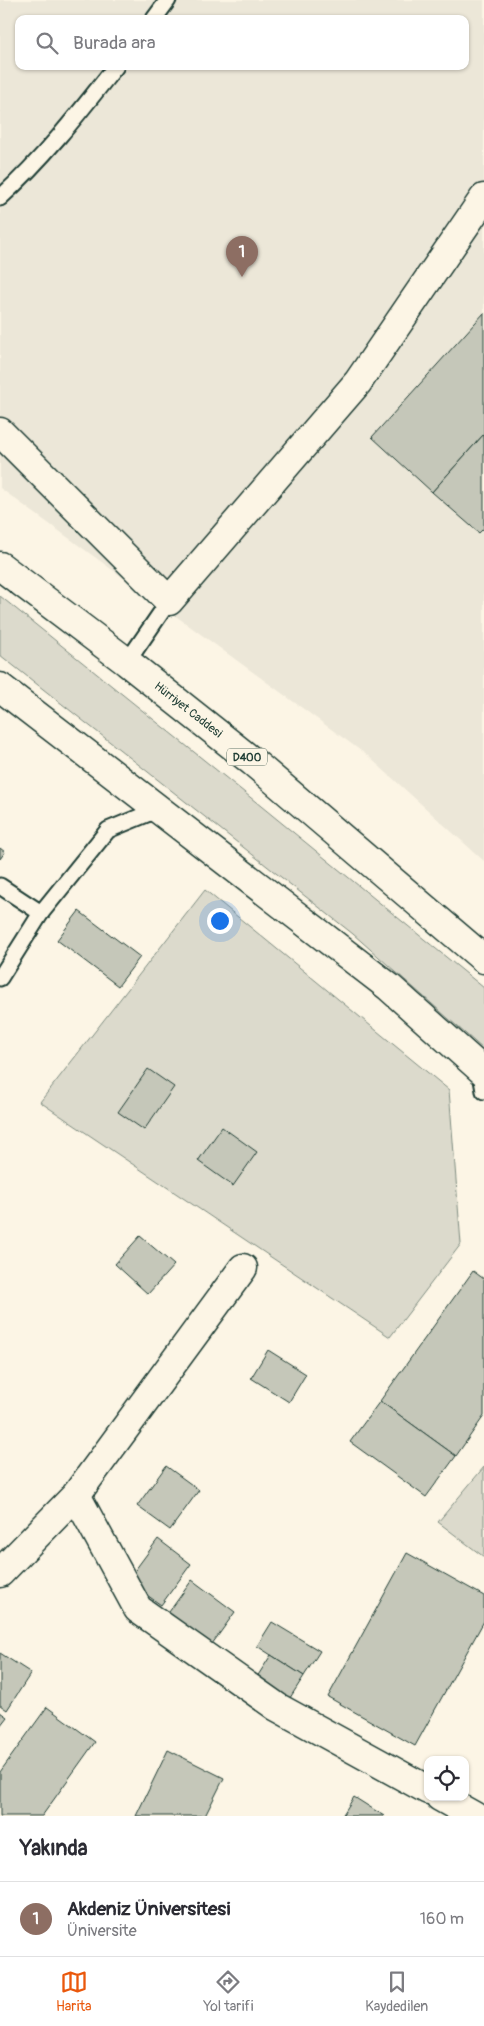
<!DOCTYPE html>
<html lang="tr">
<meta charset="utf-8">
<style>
:root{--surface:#fff;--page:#f2f2f3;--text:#2b2b33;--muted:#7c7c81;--line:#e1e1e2;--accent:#ea580c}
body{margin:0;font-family:Pangolin,sans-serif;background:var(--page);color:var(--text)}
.controls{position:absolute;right:15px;bottom:15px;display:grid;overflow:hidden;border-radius:10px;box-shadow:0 1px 4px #0004}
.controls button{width:45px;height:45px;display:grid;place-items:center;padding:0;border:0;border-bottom:1px solid var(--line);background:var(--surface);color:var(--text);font:25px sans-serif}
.you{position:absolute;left:219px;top:920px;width:18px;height:18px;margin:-12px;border:4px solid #fff;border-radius:50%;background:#1a73e8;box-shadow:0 0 0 8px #1a73e833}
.badge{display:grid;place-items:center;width:32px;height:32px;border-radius:50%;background:var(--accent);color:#fff;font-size:16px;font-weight:700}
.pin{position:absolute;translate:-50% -41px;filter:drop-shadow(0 1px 2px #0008)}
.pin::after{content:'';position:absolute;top:26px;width:18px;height:15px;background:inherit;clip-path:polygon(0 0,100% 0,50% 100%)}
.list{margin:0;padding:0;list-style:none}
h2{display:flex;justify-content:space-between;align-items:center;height:65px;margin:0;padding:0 20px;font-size:21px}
h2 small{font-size:16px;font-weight:400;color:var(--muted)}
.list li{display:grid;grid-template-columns:32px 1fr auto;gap:15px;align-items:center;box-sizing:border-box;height:75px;padding:0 20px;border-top:1px solid var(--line)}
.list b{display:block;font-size:19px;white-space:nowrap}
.list p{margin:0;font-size:16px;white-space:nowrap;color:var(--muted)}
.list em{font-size:16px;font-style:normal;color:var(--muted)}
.icon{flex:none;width:28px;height:28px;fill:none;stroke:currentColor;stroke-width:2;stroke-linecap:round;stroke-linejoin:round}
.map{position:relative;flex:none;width:484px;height:1816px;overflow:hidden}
.search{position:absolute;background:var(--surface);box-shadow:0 1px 4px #0004;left:15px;right:15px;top:15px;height:55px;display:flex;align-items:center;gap:12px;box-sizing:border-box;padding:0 18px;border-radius:10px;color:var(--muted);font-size:19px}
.sheet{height:140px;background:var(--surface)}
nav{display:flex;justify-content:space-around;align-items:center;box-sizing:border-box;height:70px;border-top:1px solid var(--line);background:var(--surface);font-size:14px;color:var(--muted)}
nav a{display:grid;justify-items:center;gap:2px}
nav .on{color:var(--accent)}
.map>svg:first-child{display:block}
</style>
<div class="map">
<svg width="484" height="1816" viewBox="0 0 484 1816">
<rect width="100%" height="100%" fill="#fcf5e5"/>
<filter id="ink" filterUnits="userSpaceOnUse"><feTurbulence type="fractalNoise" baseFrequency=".02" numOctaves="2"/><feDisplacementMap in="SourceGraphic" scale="10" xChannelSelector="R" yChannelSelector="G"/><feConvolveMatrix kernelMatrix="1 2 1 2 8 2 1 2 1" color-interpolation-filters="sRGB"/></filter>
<g filter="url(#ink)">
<!-- built -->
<path fill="#ece7d8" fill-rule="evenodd" d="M0,0H484V861L368,756L0,488ZM19,19H465V66H19Z"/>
<!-- green -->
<g fill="#dcdacc" stroke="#7e8c80">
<polygon points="0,596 245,793 484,988 484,1050 353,934 0,655"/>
<polygon points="205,890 449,1090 461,1244 390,1337 40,1102"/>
<polygon points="484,1467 484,1557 438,1522"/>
</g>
<!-- building -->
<g fill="#c5c7b9" stroke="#1f3d34">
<polygon points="484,313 484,434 432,492 372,437"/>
<polygon points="484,434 484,528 479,533 432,492"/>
<polygon points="0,848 5,852 0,859"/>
<polygon points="79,911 140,957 118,986 57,940"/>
<polygon points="148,1069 174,1087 144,1130 118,1112"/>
<polygon points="222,1127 257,1152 233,1186 198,1161"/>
<polygon points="140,1236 174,1265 148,1294 115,1264"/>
<polygon points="473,1271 484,1279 484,1416 456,1456 380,1401"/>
<polygon points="268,1350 306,1374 289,1402 251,1378"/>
<polygon points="380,1401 456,1456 426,1497 350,1442"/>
<polygon points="166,1466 199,1490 170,1530 137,1506"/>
<polygon points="158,1539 191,1564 161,1605 127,1581"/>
<polygon points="407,1553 484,1596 484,1621 415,1746 328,1697"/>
<polygon points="192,1580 235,1612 207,1651 164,1619"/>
<polygon points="272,1622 320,1651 304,1676 257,1646"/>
<polygon points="0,1653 31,1673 7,1710 0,1705"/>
<polygon points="271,1655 304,1676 288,1701 255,1680"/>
<polygon points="47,1707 95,1742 42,1816 0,1816 0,1772"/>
<polygon points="0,1712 7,1717 0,1726"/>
<polygon points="168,1750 224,1778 205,1816 136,1816"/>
<polygon points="354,1797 384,1816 342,1816"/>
</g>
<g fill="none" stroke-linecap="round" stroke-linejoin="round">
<defs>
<g id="service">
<polyline points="154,19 168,0"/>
<path d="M0,198C44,158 79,113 116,66"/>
<polyline points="127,662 169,601"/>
<polyline points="0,886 41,913 108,830 159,809"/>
<polyline points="0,978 41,913"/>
<polyline points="480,1068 484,1091"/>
</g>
<g id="minor">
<polyline points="0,432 169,601 358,382 484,198"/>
<polyline points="76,1495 138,1609 277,1707 428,1790"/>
<polyline points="0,1573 76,1495 243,1268"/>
<polyline points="440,1797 474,1816"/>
</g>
<g id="trunk">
<polyline points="0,566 127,662 253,762 484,959"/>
<polyline points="0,687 389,987 484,1072"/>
</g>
</defs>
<!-- service casing -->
<use href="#service" stroke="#1f3d34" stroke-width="19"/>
<!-- minor casing -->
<use href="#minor" stroke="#1f3d34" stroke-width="31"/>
<!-- trunk casing -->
<use href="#trunk" stroke="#1f3d34" stroke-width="31"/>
<!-- service -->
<use href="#service" stroke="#fcf5e5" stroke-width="15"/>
<!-- minor -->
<use href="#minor" stroke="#fcf5e5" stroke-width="28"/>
<!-- trunk -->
<use href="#trunk" stroke="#fcf5e5" stroke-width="28"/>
</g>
</g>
<g text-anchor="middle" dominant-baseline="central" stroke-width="4.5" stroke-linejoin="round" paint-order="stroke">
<!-- shield labels -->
<rect fill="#fcf5e5" stroke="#617469" stroke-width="1" x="227" y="748.5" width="40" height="17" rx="4"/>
<g font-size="11" font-weight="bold" fill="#1f3d34">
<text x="247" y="757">D400</text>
</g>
<!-- street labels -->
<g font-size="12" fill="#1f3d34" stroke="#fcf5e5">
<text transform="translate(188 710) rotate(38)">Hürriyet Caddesi</text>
</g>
</g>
</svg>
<div class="controls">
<button><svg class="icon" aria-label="locate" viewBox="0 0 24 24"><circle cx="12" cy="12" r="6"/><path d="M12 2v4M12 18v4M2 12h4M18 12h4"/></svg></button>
</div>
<div class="you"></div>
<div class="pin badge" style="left:242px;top:277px;background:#8d6e63">1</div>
<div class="search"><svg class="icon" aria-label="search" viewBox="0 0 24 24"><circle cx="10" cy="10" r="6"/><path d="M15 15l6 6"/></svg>Burada ara</div>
</div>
<section class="sheet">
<h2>Yakında<small></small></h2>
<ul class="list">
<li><span class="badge" style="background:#8d6e63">1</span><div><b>Akdeniz Üniversitesi</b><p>Üniversite</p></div><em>160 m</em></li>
</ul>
</section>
<nav>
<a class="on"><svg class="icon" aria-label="map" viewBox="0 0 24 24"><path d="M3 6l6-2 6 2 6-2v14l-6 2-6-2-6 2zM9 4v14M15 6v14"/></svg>Harita</a>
<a><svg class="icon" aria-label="directions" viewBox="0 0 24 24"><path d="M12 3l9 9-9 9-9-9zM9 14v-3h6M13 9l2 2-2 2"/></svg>Yol tarifi</a>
<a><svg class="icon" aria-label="saved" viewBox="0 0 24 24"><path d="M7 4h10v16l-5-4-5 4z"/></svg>Kaydedilen</a>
</nav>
